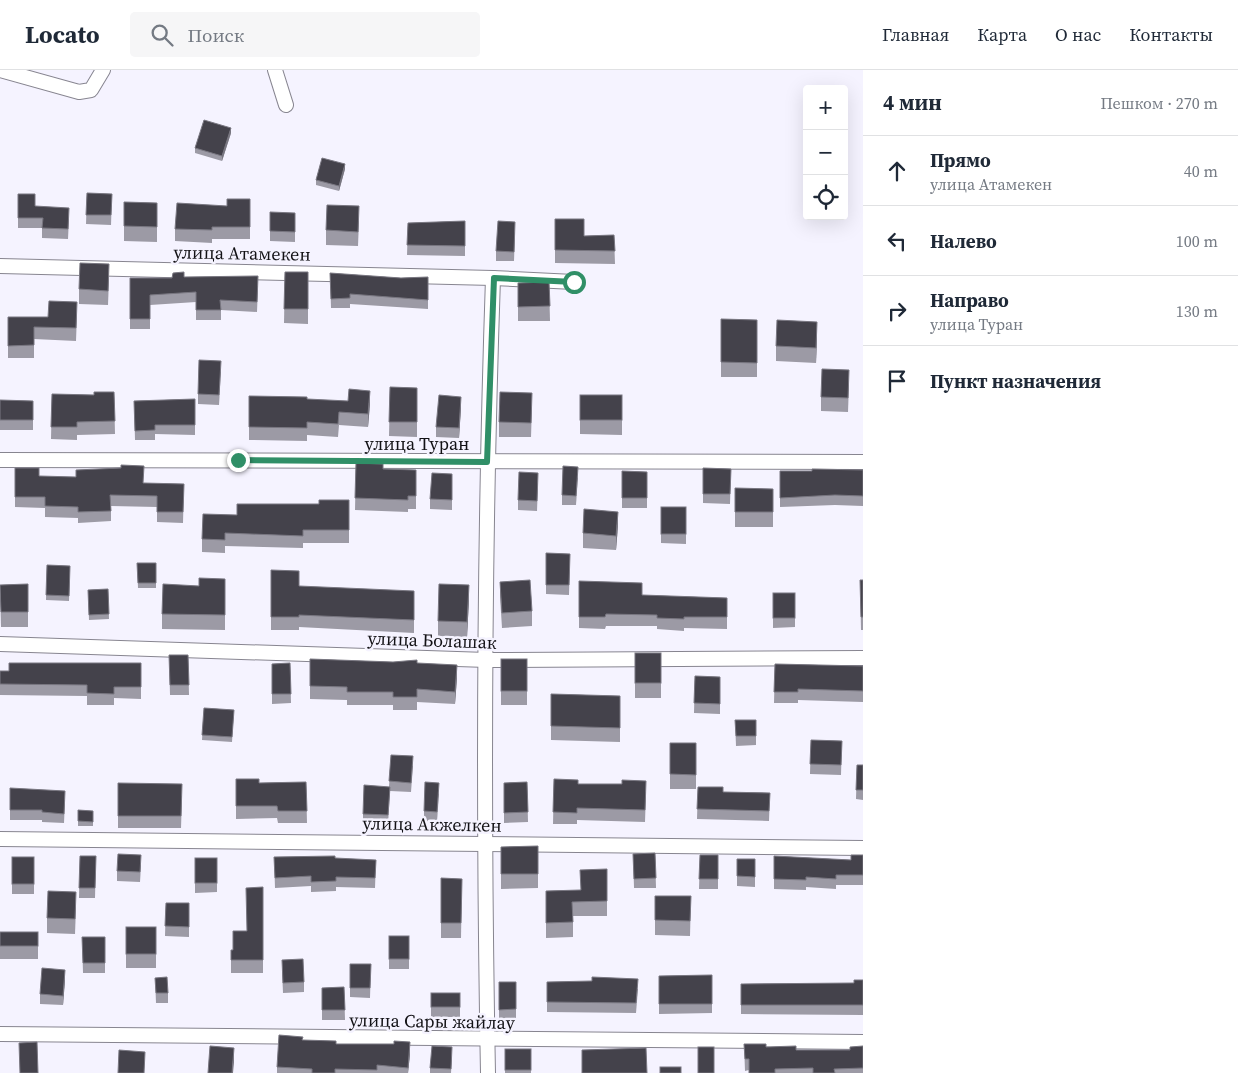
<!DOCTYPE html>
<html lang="ru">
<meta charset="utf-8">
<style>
:root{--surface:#fff;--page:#f6f6f7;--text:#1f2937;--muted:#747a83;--line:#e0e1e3}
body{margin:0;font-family:"Source Serif 4",serif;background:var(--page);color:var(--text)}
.controls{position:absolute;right:15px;top:15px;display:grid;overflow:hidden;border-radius:5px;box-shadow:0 5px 20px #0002}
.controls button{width:45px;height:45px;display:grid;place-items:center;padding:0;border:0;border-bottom:1px solid var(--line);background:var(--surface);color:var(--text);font:25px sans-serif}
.stop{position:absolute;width:15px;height:15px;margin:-11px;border:4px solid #308f67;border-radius:50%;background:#fff}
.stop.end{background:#308f67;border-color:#fff;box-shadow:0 1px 5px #0008}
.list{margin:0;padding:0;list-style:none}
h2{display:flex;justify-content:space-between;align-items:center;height:65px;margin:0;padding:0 20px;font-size:21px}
h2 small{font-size:16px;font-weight:400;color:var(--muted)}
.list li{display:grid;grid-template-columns:32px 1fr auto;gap:15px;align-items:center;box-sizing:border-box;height:70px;padding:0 20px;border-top:1px solid var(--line)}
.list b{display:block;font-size:19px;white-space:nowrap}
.list p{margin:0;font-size:16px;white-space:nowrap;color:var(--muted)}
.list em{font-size:16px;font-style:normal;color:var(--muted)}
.icon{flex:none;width:28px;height:28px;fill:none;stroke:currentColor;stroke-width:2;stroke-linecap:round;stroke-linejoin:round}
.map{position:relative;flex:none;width:863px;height:1003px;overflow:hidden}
header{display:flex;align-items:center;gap:30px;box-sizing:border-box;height:70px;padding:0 25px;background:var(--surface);border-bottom:1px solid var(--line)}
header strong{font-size:24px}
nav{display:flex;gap:28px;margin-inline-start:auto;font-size:18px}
.search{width:350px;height:45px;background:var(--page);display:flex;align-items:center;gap:12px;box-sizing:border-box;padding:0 18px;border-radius:5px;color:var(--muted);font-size:19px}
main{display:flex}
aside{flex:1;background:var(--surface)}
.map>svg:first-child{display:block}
</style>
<header>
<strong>Locato</strong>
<div class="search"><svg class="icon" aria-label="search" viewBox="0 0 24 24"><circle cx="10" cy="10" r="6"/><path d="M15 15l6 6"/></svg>Поиск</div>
<nav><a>Главная</a><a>Карта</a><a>О нас</a><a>Контакты</a></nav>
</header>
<main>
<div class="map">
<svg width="863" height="1003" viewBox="0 0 863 1003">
<rect width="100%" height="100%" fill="#f5f3ff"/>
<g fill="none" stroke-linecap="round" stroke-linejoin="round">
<defs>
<g id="minor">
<polyline points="0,0 79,22 91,20 103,0"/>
<polyline points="275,0 286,35"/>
<polyline points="0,196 493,208 574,212"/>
<polyline points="0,390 863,392"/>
<polyline points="0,574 487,590 863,588"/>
<polyline points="0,769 863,778"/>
<polyline points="0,964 863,972"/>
<path d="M488,1003C483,738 484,473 493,208"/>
</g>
</defs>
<!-- minor casing -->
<use href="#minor" stroke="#878590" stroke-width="16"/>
<!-- minor -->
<use href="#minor" stroke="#fff" stroke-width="14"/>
</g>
<!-- wall -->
<g fill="#9c9aa5">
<polygon points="231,63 222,91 195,83 195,78"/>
<polygon points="345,99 339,121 316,115 316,110"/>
<polygon points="87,123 112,124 111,155 86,154"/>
<polygon points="18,124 35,136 69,148 68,169 42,168 42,158 18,158"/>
<polygon points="250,129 250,169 212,169 212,173 175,171 175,159 227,136"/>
<polygon points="124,132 157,133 157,172 124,171"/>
<polygon points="295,143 295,172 270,171 270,161"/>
<polygon points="555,149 584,166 614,165 615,194 555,193"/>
<polygon points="359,151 358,176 326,175 326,160"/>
<polygon points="465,151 465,186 407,185 408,153"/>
<polygon points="515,162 514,191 496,191 496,181"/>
<polygon points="285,202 308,202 308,254 284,253"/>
<polygon points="330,203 401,208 428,207 428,239 350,234 350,238 331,238"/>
<polygon points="184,207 258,216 257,242 221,240 221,250 196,250 196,232 150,235 150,259 130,259 130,208 172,208"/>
<polygon points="109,209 108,235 79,234 79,219"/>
<polygon points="549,212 550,251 518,251 518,213"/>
<polygon points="77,244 76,271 34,269 34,288 8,288 8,247 48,247"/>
<polygon points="721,249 757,250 757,307 721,307"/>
<polygon points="817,267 816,293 776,291 776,276"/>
<polygon points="221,301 219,335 198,334 198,324"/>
<polygon points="849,314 848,342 821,341 821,327"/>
<polygon points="390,317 417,318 417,367 389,366"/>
<polygon points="114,322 115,364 77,365 77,370 51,369 52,324 94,325"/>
<polygon points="580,325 622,325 622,365 580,364"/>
<polygon points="249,326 307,329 370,334 368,357 339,355 338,367 307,365 307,371 249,370"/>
<polygon points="195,329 195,365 155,364 155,370 135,370 134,331"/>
<polygon points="0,330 33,331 33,360 0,360"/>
<polygon points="461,337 459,368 436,367 436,357"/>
<polygon points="532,337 531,367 499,367 499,352"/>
<polygon points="356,393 383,399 416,400 416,439 408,439 408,442 355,440"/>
<polygon points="15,398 39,406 144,413 184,414 183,453 157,452 157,437 111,436 111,451 78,453 78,448 45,447 45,438 15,437"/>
<polygon points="703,398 731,399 730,434 703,433"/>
<polygon points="863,400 863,436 835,435 780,437 780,401 812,401"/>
<polygon points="622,401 647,402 647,438 622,438"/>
<polygon points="452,404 452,440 430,439 430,429"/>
<polygon points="578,407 576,435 562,435 562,425"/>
<polygon points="538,413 537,441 518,440 518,430"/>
<polygon points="735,418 773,419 773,457 735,457"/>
<polygon points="349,430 349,473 303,473 303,478 225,476 225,483 202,482 202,469 237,445"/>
<polygon points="661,437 686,437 686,474 661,473"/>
<polygon points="618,456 616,480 583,478 583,463"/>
<polygon points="546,483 570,484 569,525 546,524"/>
<polygon points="137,493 156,493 156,518 138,518"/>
<polygon points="47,495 70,496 69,531 46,530"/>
<polygon points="271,500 299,516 414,550 414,563 299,557 299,560 271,560"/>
<polygon points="225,509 225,560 162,559 162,544 199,516"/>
<polygon points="860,510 863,510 863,560 861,560"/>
<polygon points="579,511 642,525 727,528 727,559 684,558 684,561 657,559 657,556 606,556 605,559 579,558"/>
<polygon points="500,512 532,541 532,556 502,558 500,527"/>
<polygon points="28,514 28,557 1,557 0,515"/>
<polygon points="108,519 109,549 89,550 88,520"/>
<polygon points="773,523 795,523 795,557 773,558"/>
<polygon points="469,530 467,567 438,566 438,551"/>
<rect x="635" y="583" width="26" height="45"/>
<polygon points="169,585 188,585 189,625 170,625"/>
<polygon points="310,589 417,593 457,608 455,634 417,632 417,640 393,640 393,635 347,635 347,630 310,629"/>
<rect x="501" y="589" width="26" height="46"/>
<polygon points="141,593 141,629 114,628 114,635 87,635 87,626 0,625 0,601 9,601"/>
<polygon points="290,593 291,633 272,634 272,594"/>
<polygon points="775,594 863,596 863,632 798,630 798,633 774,633"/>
<polygon points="695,606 720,607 720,644 694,643"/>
<polygon points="551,624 620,626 620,672 551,670"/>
<polygon points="204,638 234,640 232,672 202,670"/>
<polygon points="735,650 756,650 756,675 736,676"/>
<polygon points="811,670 842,671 841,705 810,704"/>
<rect x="670" y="673" width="26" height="46"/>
<polygon points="391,685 413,696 411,722 390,721 388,755 363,754 363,744 389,717"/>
<polygon points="857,695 863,695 863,730 856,729"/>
<polygon points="236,709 259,713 306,712 307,753 278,753 277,748 236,749"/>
<polygon points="554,709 578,714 646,722 645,752 577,750 577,754 553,754"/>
<polygon points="527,712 528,752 504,753 504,713"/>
<polygon points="118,713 182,726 181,758 118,758"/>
<polygon points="698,717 723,722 770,723 769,751 697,749"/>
<polygon points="10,718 65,730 64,753 42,752 42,750 10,750"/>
<polygon points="439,723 437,752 424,751 424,741"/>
<polygon points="78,740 93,741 93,756 78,756"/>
<polygon points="538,776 538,818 501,819 501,777"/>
<polygon points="655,783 656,818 634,818 633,784"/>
<polygon points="700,785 718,785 718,819 699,819"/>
<polygon points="863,785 863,815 836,815 836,819 806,817 806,820 774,819 774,786 851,790"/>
<polygon points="80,786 96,786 95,828 79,828"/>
<rect x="12" y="787" width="22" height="37"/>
<polygon points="274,787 376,790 375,818 336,817 336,821 311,822 311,816 275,818"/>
<polygon points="195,788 217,788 217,822 195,823"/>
<polygon points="737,789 755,789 755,817 737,816"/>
<polygon points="141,795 140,812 117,811 117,801"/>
<polygon points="607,799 607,846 573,846 573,867 546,868 546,821 580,820"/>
<polygon points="441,808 462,809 461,868 441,868"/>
<polygon points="263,817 263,903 231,903 231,880 233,880 247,861"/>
<polygon points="655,826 691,826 690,866 655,865"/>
<polygon points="166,833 189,833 189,867 165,866"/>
<polygon points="76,837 75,864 47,863 47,848"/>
<rect x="126" y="857" width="30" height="41"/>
<rect x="0" y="862" width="38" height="27"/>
<rect x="389" y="866" width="20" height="33"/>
<polygon points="82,867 105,867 105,903 83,903"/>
<polygon points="350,894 371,894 370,928 350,927"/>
<polygon points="282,900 304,912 304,922 283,923"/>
<polygon points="712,905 712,943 659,944 659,906"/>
<polygon points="155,908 168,923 168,933 156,933"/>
<polygon points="65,910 63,935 40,934 40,924"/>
<polygon points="863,910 863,945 741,944 741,914 854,913"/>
<rect x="499" y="912" width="17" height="37"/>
<polygon points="547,912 638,919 636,943 547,942"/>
<polygon points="344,917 345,950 322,950 322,918"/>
<rect x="431" y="923" width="29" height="24"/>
<polygon points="303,970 336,974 410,984 408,1003 277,1003 277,997"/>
<polygon points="744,974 796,980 850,980 863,976 863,1003 749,1003 749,1000 745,1001"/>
<rect x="505" y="979" width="26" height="24"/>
<polygon points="452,987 451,1003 430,1003 430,998"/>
</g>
<!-- shaded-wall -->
<g fill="#797781">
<polygon points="231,58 231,63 222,91 222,86"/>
<polygon points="345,94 345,99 339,121 339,116"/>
<polygon points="817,252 817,267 816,293 816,278"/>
<polygon points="370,321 370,334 368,357 368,344"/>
<polygon points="461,327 461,337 459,368 459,358"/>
<polygon points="618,442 618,456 616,480 616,466"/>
<polygon points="469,515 469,530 467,567 467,552"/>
<polygon points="457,595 457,608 455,634 455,622"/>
<polygon points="65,900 65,910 63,935 63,926"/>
<polygon points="410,972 410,984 408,1003 408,998"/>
<polygon points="234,978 234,992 233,1003 232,1003"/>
</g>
<!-- building -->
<g fill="#44424b" stroke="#797781">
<polygon points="204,50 231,58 222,86 195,78"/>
<polygon points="322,88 345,94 339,116 316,110"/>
<polygon points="87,123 112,124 111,145 86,145"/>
<polygon points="18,124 35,124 35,136 69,138 68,159 42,158 43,148 18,148"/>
<polygon points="227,129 250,129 250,157 212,157 212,160 175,159 177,133 227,136"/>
<polygon points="124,132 157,133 157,157 124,156"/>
<polygon points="327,135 359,136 358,162 326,160"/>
<polygon points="270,142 295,143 295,162 270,161"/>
<polygon points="555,149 584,149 584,166 614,165 615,181 555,180"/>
<polygon points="465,151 465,176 407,175 408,153"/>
<polygon points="498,151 515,152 514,182 496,181"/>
<polygon points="80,193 109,194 108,221 79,219"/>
<polygon points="184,202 184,207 258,206 257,232 220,230 221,240 196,240 196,222 150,225 150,249 130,249 130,208 172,208 173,203"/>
<polygon points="285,202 308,202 308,239 284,239"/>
<polygon points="330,203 401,208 428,207 428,230 350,224 350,228 331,229"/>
<polygon points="549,212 550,236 518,237 518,213"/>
<polygon points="49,231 77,232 76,258 34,257 34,275 8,276 8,247 48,247"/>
<polygon points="721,249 757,250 757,293 721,292"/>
<polygon points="777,250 817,252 816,278 776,276"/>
<polygon points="199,290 221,291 219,325 198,324"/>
<polygon points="822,299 849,300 848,328 821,327"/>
<polygon points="390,317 417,318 417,352 389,352"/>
<polygon points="349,319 370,321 368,344 339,342 338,354 307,352 307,358 249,357 249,326 307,327 307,329 348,331"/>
<polygon points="94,322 114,322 115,351 77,352 77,357 51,357 52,324 94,325"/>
<polygon points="500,322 532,323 531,353 499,352"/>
<polygon points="439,325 461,327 459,358 436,357"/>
<rect x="580" y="325" width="42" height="25"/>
<polygon points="195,329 195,355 155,355 155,360 135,361 134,331"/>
<polygon points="0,330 33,331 33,350 0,350"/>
<polygon points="356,393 383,394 383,399 416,400 416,426 408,426 408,430 355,428"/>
<polygon points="121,395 144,396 143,413 184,414 183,442 157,442 157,426 110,425 111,441 78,442 78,437 45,436 45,427 15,427 15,398 39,398 39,406 76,407 76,400 121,398"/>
<polygon points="563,396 578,397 576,426 562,425"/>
<polygon points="703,398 731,399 730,424 703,424"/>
<polygon points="812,399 863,400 863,426 835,425 780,428 780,401 812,401"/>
<polygon points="622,401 647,402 647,428 622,428"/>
<polygon points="519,402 538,403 537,431 518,430"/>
<polygon points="432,403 452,404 452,430 430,429"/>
<polygon points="735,418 773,419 773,442 735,442"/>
<polygon points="319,430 349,430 349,460 303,460 303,466 225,463 225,470 202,469 203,444 237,445 237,434 319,434"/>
<rect x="661" y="437" width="25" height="27"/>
<polygon points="584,439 618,442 616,466 583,463"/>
<polygon points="546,483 570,484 569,515 546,515"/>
<polygon points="137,493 156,493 156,513 138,513"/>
<polygon points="47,495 70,496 69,526 46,525"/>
<polygon points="271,500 299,501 299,516 414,521 414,550 299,545 299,547 271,547"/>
<polygon points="199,508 225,509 225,545 162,544 163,514 199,516"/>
<polygon points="530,510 532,541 502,543 500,512"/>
<polygon points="860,510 863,510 863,547 861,547"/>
<polygon points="579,511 642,513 642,525 727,528 727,547 684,547 684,549 657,548 657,545 606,544 605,547 579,547"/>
<polygon points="28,514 28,542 1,542 0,515"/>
<polygon points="439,514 469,515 467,552 438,551"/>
<polygon points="108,519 109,544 89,545 88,520"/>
<rect x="773" y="523" width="22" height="25"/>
<rect x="635" y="583" width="26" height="30"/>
<polygon points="169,585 188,585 189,615 170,615"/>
<polygon points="310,589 393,592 417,590 417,593 457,595 455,622 417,619 417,627 393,627 393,622 347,622 347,617 310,616"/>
<rect x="501" y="589" width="26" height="32"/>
<polygon points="9,593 141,593 141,617 114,617 114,624 87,623 87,615 0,614 0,601 9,601"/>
<polygon points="290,593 291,624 272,624 272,594"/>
<polygon points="775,594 863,596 863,621 798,619 798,622 774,622"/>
<polygon points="695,606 720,607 720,634 694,633"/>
<polygon points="551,624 620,626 620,658 551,656"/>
<polygon points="204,638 234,640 232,667 202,665"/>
<polygon points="735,650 756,650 756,666 736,666"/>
<polygon points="811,670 842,671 841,695 810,694"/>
<polygon points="670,673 696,673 696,705 670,704"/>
<polygon points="391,685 413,686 411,713 389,711"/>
<polygon points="857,695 863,695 863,720 856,720"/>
<polygon points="236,709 259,709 259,713 306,712 307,741 278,741 277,736 236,736"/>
<polygon points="554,709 578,710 578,714 622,714 622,710 646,711 645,740 577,738 577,743 553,742"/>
<polygon points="425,712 439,713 437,742 424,741"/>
<polygon points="527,712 528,742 504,743 504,713"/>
<polygon points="118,713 182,714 181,746 118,746"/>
<polygon points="364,715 390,717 388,745 363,744"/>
<polygon points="698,717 723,717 723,722 770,723 769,741 697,739"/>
<polygon points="10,718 65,721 64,744 42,742 42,740 10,740"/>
<polygon points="78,740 93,741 93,752 78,751"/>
<polygon points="538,776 538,804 501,804 501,777"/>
<polygon points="655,783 656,808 634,809 633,784"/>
<polygon points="118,784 141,785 140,802 117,801"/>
<polygon points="700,785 718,785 718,809 699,809"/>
<polygon points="851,785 863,785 863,805 836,805 836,809 806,807 806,810 774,809 774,786 851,790"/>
<polygon points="80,786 96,786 95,818 79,818"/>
<polygon points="335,786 335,788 376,790 375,808 336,807 336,811 311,812 311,806 275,808 274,787"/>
<rect x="12" y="787" width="22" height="27"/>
<rect x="195" y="788" width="22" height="25"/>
<polygon points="737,789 755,789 755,807 737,806"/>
<polygon points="607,799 607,831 572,832 573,852 546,853 546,821 581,820 580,800"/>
<polygon points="441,808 462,809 461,853 441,853"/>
<polygon points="263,817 263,890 231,890 231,880 233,880 233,861 247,861 246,818"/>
<polygon points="48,821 76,822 75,849 47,848"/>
<polygon points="655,826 691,826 690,851 655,850"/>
<polygon points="166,833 189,833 189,857 165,856"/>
<rect x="126" y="857" width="30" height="27"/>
<rect x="0" y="862" width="38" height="14"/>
<rect x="389" y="866" width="20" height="23"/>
<polygon points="82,867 105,867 105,893 83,893"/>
<polygon points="303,889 304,912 283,913 282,890"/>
<polygon points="350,894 371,894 370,918 350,918"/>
<polygon points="42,898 65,900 63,926 40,924"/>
<polygon points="712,905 712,934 659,934 659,906"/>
<polygon points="167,907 168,923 156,923 155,908"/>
<polygon points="592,907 638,909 636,933 547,932 547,912 592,911"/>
<polygon points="854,910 863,910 863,935 741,935 741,914 854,913"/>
<polygon points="499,912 516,912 516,939 499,940"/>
<polygon points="344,917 345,940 322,940 322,918"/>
<rect x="431" y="923" width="29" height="14"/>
<polygon points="279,965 303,967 302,970 336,971 336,974 394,974 394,971 410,972 408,998 377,995 377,1000 335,999 335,1003 312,1003 312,999 277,997"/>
<polygon points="37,972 38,1003 20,1003 19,973"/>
<polygon points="744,974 766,974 766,977 796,976 796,980 850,980 850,977 863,976 863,998 834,999 835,1003 813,1003 813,998 775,999 775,1003 749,1003 749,989 745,989"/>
<polygon points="210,976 234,978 232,1003 208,1003"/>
<polygon points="432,976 452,977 451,999 430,998"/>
<rect x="698" y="977" width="16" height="26"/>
<polygon points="646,978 647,1003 582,1003 582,980"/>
<rect x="505" y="979" width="26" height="21"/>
<polygon points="119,980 145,982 144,1003 118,1003"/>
<rect x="660" y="997" width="21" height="6"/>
</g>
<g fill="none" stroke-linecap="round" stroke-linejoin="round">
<!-- route -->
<polyline stroke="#308f67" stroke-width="6" points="238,390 487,392 494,208 574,212"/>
</g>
<g text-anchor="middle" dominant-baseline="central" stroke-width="5" stroke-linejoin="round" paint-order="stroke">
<!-- street labels -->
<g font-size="18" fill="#121115" stroke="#f5f3ff">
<text transform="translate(242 183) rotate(1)">улица Атамекен</text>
<text x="417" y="373">улица Туран</text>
<text transform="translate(432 570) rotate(2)">улица Болашак</text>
<text transform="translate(432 754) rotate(1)">улица Акжелкен</text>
<text transform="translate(432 951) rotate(1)">улица Сары жайлау</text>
</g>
</g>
</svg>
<div class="controls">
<button>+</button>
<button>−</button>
<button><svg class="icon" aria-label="locate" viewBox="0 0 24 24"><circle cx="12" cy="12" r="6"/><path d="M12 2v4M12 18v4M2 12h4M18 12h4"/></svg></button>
</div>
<div class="stop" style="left:574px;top:212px"></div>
<div class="stop end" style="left:238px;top:390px"></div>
</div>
<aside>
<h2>4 мин<small>Пешком · 270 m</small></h2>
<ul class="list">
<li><svg class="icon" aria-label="ahead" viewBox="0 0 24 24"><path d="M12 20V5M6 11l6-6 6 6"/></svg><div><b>Прямо</b><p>улица Атамекен</p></div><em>40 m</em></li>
<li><svg class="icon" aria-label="left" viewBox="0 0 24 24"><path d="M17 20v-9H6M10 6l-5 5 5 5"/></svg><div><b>Налево</b></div><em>100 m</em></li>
<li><svg class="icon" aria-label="right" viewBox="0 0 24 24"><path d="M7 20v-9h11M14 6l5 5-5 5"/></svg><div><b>Направо</b><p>улица Туран</p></div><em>130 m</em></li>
<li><svg class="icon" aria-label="arrive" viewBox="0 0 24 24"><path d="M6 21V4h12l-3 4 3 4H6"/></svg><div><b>Пункт назначения</b></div></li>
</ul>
</aside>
</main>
